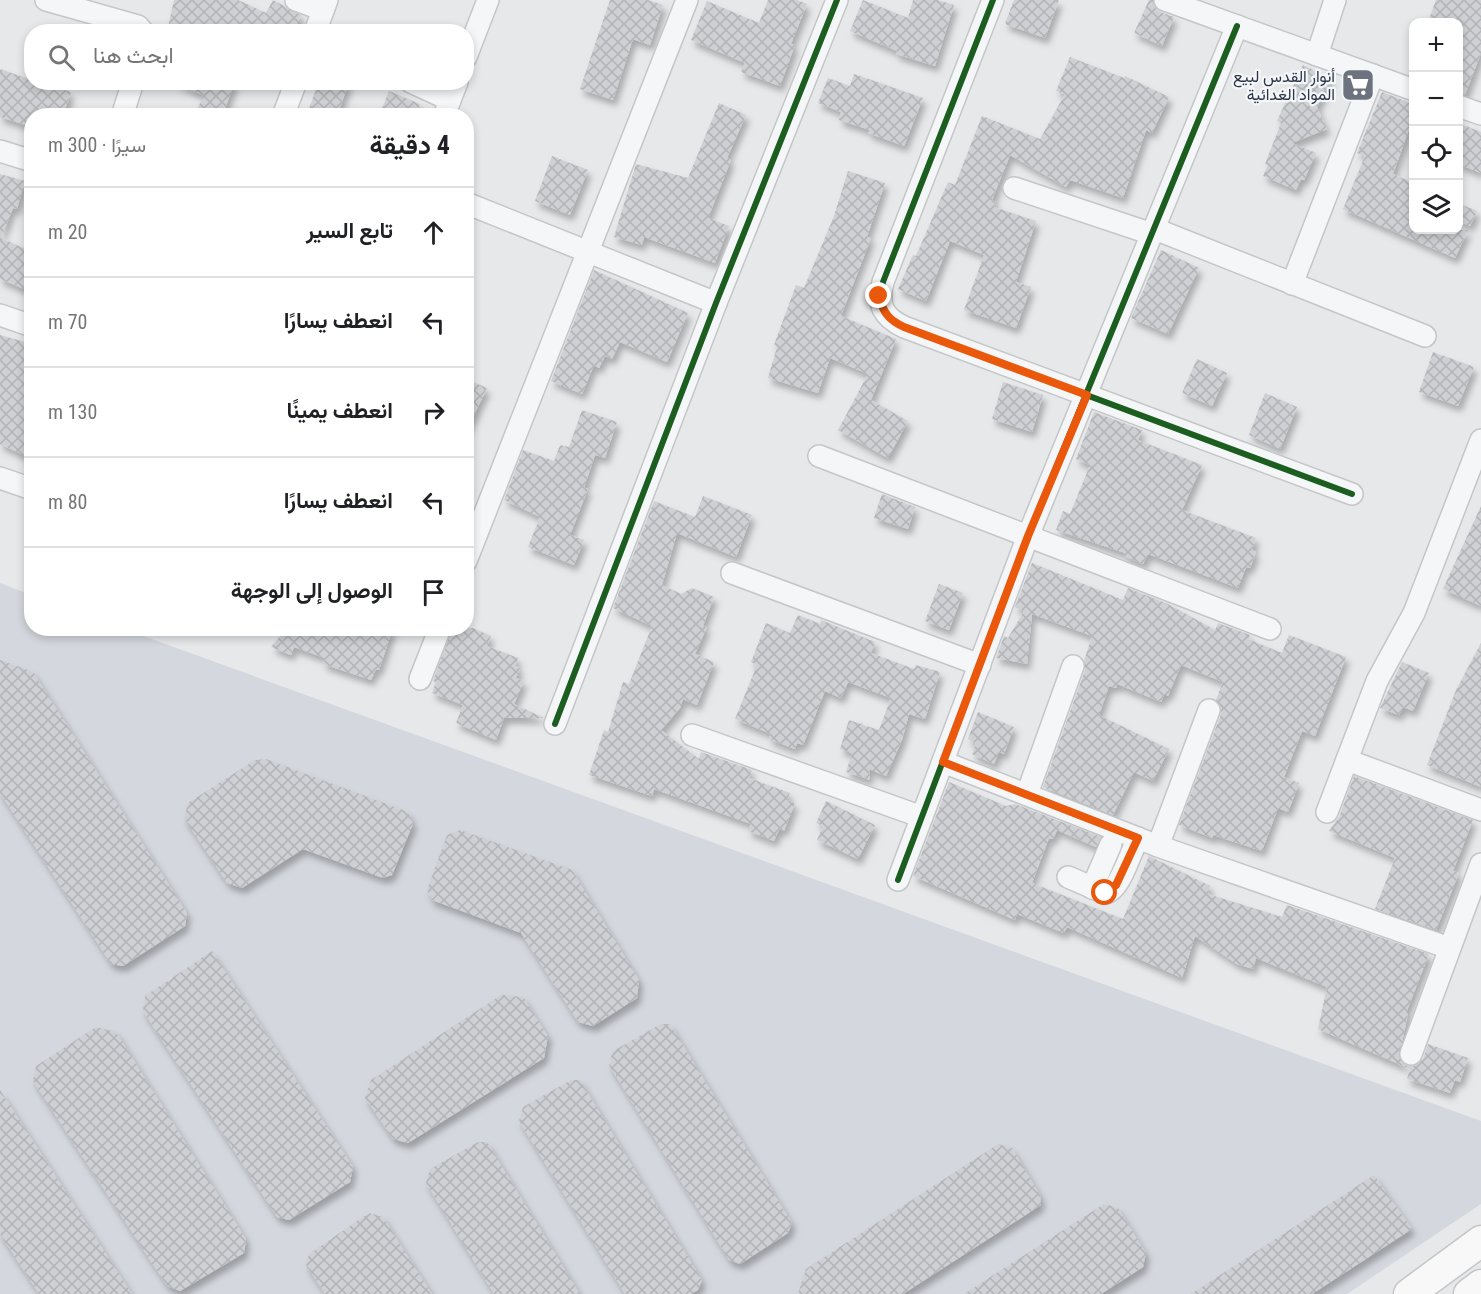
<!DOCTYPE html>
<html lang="ar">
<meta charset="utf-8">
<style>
:root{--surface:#fff;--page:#f2f2f2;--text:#202124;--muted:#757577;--line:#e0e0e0}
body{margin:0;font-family:"Roboto Condensed",Vazirmatn,sans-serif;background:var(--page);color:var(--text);direction:rtl}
.controls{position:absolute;right:18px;top:18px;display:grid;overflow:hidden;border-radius:12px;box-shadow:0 3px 9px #0003}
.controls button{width:54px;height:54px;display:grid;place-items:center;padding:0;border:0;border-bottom:2px solid var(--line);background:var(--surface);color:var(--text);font:30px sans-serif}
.stop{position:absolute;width:18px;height:18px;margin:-14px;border:4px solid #ea580c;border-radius:50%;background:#fff}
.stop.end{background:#ea580c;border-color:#fff;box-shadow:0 2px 6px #0008}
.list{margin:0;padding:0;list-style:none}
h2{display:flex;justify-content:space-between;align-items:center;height:78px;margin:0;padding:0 24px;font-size:26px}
h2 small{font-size:20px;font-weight:400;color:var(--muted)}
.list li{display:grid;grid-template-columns:39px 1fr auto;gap:18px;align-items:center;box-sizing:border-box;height:90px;padding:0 24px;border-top:2px solid var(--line)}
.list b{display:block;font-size:22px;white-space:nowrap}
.list em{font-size:20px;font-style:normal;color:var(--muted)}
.icon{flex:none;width:33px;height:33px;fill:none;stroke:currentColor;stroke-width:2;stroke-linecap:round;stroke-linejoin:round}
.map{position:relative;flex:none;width:1481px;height:1294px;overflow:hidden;direction:ltr}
.search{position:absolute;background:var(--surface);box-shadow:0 3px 9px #0003;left:24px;top:24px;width:450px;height:66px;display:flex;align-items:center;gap:15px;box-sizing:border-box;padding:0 21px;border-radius:24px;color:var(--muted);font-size:22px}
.panel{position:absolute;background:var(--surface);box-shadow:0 3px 9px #0003;left:24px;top:108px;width:450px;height:528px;border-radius:24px;direction:rtl}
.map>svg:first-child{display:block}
</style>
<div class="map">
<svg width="1481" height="1294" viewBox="0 0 1481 1294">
<defs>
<pattern id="building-cross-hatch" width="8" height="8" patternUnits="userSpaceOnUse" patternTransform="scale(1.5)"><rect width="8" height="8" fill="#ced0d3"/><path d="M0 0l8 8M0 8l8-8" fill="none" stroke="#b1b3b6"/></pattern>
<filter id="shadow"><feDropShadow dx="3.5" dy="6" stdDeviation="3" flood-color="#0004"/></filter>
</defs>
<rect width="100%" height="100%" fill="#e6e8ea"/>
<!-- built -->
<polygon fill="#d4d7dd" points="0,583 31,595 32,628 124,629 1481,1121 1481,1204 1347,1294 0,1294"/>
<!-- building -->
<g fill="url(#building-cross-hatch)" filter="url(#shadow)">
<polygon points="174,0 238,0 266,13 273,0 301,15 294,32 167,32"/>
<polygon points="610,0 648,0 663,5 650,45 633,39 613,100 580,89"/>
<polygon points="768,0 797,0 807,4 791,44 795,45 780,86 741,72 745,63 691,40 707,1 759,23"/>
<polygon points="863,0 908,18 913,0 938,0 954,5 935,66 896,54 897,51 850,31"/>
<polygon points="1014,0 1059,0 1045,38 1005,24"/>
<polygon points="1149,0 1153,0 1155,8 1160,12 1174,17 1162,46 1134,33"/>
<polygon points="1436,0 1481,0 1481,53 1465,95 1458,94 1458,22 1428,22"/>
<polygon points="1070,57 1124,78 1125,76 1169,97 1152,133 1146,130 1123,198 1070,180 1066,187 1010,155 992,200 996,202 994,207 1036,221 1016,282 1031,287 1016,328 964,310 984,255 950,241 926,301 898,289 913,255 916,256 948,182 955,185 982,116 1040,139 1065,94 1056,91"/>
<polygon points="1303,65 1331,79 1317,107 1327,129 1292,143 1316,153 1304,180 1301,179 1296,190 1263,176 1268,165 1265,164 1281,123 1277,121"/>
<polygon points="0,69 32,80 32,82 40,82 71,92 63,116 32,116 32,127 0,117"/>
<polygon points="854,74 923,98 904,146 868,133 870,130 839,120 841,112 818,103 828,78 850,86"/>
<polygon points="235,82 222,116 195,116 203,95 175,83"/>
<polygon points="319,82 349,82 337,116 319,116 308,111"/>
<polygon points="389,91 420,104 415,116 379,116"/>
<polygon points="1382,92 1413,104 1413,118 1393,174 1413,183 1413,230 1468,230 1455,258 1343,209 1365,156 1357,153"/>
<polygon points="719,103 746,115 727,158 731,160 708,218 729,226 715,263 644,237 642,245 614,237 636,164 688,178"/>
<polygon points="1458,123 1481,132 1481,173 1458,164"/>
<polygon points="552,156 588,170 570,215 535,201"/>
<polygon points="848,171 885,183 867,237 871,238 841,316 896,339 871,400 908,421 888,458 838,430 868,374 830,358 818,393 768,378 777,347 774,345 796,285 804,288 834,216"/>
<polygon points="0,174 25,181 17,209 13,208 1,238 32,252 32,272 24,289 0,279"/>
<polygon points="1458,203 1477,211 1470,226 1458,221"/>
<polygon points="1161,250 1199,268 1168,334 1131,318"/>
<polygon points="594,270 688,313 667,362 620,342 612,359 605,356 599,368 594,365 582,394 551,381"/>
<polygon points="0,335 32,344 32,459 0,444"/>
<polygon points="1433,352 1474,367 1458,406 1419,392"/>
<polygon points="1197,359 1227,373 1212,406 1182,393"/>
<polygon points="466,379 487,388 466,432"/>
<polygon points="1003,382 1043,395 1032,432 992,419"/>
<polygon points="1265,393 1297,407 1280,449 1249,435"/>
<polygon points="582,410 617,422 605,458 595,455 584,488 588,489 570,535 584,540 574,565 528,547 540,517 504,500 523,450 554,461 560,445 569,447"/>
<polygon points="1094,412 1142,430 1138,440 1202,465 1182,510 1256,538 1252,550 1256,552 1250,568 1246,567 1238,588 1148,554 1143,564 1124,556 1125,553 1056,530 1063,511 1070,514 1090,465 1076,459"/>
<polygon points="882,494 915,507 908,529 874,518"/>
<polygon points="703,496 752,515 736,557 677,533 662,585 681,594 692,588 714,597 703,626 707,627 695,654 714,662 697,705 683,699 680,708 661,730 699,759 701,752 752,770 749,778 790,793 787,800 795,803 784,831 779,829 774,841 748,831 751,824 654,789 652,796 589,775 604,730 608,732 623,682 629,684 652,626 613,608 654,501 695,517"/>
<polygon points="1481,506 1481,606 1443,589"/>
<polygon points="1032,563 1123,600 1128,588 1168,604 1215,630 1218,623 1250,635 1248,639 1282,653 1289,635 1346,657 1315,736 1302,731 1284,777 1299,783 1288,812 1278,808 1262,851 1213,835 1212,838 1179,825 1221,714 1221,707 1216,700 1223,682 1181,665 1168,696 1164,694 1161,702 1117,684 1116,688 1109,686 1099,715 1169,749 1153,781 1134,772 1113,815 1043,787 1085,670 1084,661 1092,636 1032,614 1027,664 996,658 1004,636 1008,638 1024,611 1015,607"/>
<polygon points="939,584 963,593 949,630 925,621"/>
<polygon points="798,615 820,624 821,620 875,642 871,653 914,669 916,665 940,672 925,719 909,714 902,740 886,776 869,769 870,780 846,772 852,753 840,749 849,720 861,724 862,722 863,725 879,730 891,698 848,682 841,698 825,691 803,745 797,743 795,749 769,739 771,734 735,719 757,665 751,662 766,623 790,633"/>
<polygon points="287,628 393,628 379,670 376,669 371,680 323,664 325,658 294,647 291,655 271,647"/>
<polygon points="452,628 473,628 491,636 487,646 518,658 515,666 520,668 516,678 524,681 514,704 544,718 504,718 496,740 456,723 463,705 432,693 436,682 433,681"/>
<polygon points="1481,643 1481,787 1427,765 1456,690"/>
<polygon points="0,660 33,672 187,913 185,926 123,966 111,964 0,793"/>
<polygon points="1402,662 1429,673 1413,711 1403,707 1399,715 1380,708"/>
<polygon points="978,712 1014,727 1004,754 999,752 994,764 972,754 976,743 968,739"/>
<polygon points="266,759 408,812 413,824 392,875 383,878 303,849 242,888 227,883 184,818 188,803 255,760"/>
<polygon points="1354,776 1473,820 1453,871 1459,873 1436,930 1375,909 1395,858 1329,831 1339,817"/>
<polygon points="949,782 1006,806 1015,804 1101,837 1096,847 1057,830 1053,839 1049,838 1032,883 1123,919 1149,856 1210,886 1208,894 1282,917 1287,905 1429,954 1406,1013 1408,1014 1399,1057 1406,1066 1414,1066 1423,1059 1428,1044 1468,1058 1460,1082 1455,1080 1450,1093 1407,1079 1410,1069 1318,1029 1327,987 1256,958 1253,969 1237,964 1195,936 1182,978 1067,927 1064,933 1017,914 1015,920 913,876"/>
<polygon points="826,801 875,825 858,859 817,840 823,826 816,823"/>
<polygon points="460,830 572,870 639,980 637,998 593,1026 578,1022 521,933 432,900 427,890 447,835"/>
<polygon points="212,951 353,1167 350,1182 289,1220 277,1217 143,1011 145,996"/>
<polygon points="501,995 523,997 548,1036 544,1058 408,1143 393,1139 365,1098 371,1080"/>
<polygon points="661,1024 670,1024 792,1223 788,1233 740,1264 729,1260 609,1065 613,1051"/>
<polygon points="96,1027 116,1032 246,1239 244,1253 180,1291 167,1286 33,1081 36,1066"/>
<polygon points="571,1080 580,1080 702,1280 698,1290 691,1294 625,1294 519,1121 523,1107"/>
<polygon points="0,1090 132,1294 39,1294 0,1234"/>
<polygon points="478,1142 487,1142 580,1294 494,1294 426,1183 430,1169"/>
<polygon points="998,1144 1012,1148 1040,1195 1041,1205 903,1294 798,1294 806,1269"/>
<polygon points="1374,1175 1412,1229 1312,1294 1191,1294"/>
<polygon points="1104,1204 1118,1208 1146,1253 1143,1267 1101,1294 964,1294"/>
<polygon points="369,1213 383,1217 432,1294 325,1294 306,1265 309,1254"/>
</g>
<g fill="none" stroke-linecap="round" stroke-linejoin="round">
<defs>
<g id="street">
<polyline points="46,0 138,26 143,32"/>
<polyline points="296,0 323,10"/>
<path d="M993,0L883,282C877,305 883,317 904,327L1352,494"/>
<polyline points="1165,0 1414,90"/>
<polyline points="315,32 327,0"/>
<polyline points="1317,55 1335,0"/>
<polyline points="466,57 488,0"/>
<polyline points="411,82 450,100"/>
<polyline points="1458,106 1481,114"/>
<polyline points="122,116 133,82"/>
<polyline points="283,116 296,82"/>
<polyline points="444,116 457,82"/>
<polyline points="0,151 32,161"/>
<polyline points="1014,188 1152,234"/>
<polyline points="466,203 716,303"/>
<polyline points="1155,229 1425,336"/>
<polyline points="1292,284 1373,75"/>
<polyline points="0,315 32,326"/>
<polyline points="819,456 1270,629"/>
<polyline points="0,478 32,489"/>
<polyline points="466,561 687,0"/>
<polyline points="732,573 980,665"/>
<polyline points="420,679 440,628"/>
<polyline points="555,724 716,303 837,0"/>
<polyline points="692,735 922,817"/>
<polyline points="1347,760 1481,810"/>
<polyline points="943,762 1158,846 1449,948"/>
<polyline points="1027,794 1073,666"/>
<polyline points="1327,812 1377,681 1414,613 1481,440"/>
<polyline points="1158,846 1209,710"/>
<path d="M1068,877L1105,893C1120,891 1131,851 1138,838"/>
<polyline points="898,880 1028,536 1237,26"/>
<polyline points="1092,888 1111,844"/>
<polyline points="1411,1054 1481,864"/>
</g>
<g id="secondary">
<polyline points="1409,1294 1481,1241"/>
<polyline points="1469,1294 1481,1285"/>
</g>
</defs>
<!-- street casing -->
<use href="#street" stroke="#c4c6c8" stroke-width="24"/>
<!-- secondary casing -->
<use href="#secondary" stroke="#c4c6c8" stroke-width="33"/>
<!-- street -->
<use href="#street" stroke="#f5f6f7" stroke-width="21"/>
<!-- secondary -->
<use href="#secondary" stroke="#f8f8f8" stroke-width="30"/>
<defs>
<g id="cycleway">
<path d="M993,0L883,282C877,305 883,317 904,327L1352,494"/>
<polyline points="555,724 716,303 837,0"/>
<polyline points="898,880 1028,536 1237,26"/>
</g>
</defs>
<!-- cycleway casing -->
<use href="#cycleway" stroke="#f4f6f9" stroke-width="10"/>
<!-- cycleway -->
<use href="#cycleway" stroke="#1b5e20" stroke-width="6"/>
</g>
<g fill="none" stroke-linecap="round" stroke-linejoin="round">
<!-- route -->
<path stroke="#ea580c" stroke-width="8" d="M879,296C883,313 889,320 904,327L1087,395L1028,536L943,762L1138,838L1116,885L1105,893"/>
</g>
<!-- icons -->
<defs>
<symbol id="supermarket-square" viewBox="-11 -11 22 22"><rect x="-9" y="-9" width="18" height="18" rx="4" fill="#6c737f" stroke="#f4f6f9"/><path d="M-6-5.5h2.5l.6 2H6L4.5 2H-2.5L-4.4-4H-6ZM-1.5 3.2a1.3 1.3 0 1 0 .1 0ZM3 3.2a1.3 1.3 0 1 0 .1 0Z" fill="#fff"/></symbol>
</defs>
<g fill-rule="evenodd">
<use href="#supermarket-square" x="1339" y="66" width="38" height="38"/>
</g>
<g text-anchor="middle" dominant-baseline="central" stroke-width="4.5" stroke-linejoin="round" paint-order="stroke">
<!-- poi labels -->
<g font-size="16" fill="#2b3445" stroke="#f4f6f9" text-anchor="end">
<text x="1335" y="76">أنوار القدس لبيع<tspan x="1335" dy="18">المواد الغدائية</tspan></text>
</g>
</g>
</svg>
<div class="controls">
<button>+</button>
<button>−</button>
<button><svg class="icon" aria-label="locate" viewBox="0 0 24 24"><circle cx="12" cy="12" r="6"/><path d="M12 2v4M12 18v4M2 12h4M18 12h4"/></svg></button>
<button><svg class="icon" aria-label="layers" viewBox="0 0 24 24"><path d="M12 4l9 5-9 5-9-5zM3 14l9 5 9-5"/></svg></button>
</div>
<div class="stop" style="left:1105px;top:893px"></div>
<div class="stop end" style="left:879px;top:296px"></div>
<div class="search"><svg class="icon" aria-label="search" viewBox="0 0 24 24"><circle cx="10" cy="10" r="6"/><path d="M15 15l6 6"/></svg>ابحث هنا</div>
<section class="panel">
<h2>4 دقيقة<small>سيرًا · 300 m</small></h2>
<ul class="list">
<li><svg class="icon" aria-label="ahead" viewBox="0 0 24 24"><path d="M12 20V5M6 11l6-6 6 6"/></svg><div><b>تابع السير</b></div><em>20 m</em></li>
<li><svg class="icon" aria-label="left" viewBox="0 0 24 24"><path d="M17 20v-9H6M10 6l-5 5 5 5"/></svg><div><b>انعطف يسارًا</b></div><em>70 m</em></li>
<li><svg class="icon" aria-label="right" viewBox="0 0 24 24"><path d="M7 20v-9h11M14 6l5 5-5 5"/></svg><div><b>انعطف يمينًا</b></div><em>130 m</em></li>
<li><svg class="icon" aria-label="left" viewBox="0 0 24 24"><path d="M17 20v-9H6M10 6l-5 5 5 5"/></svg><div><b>انعطف يسارًا</b></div><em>80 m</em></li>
<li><svg class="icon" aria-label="arrive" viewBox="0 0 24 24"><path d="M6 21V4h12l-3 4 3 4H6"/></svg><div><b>الوصول إلى الوجهة</b></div></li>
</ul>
</section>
</div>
